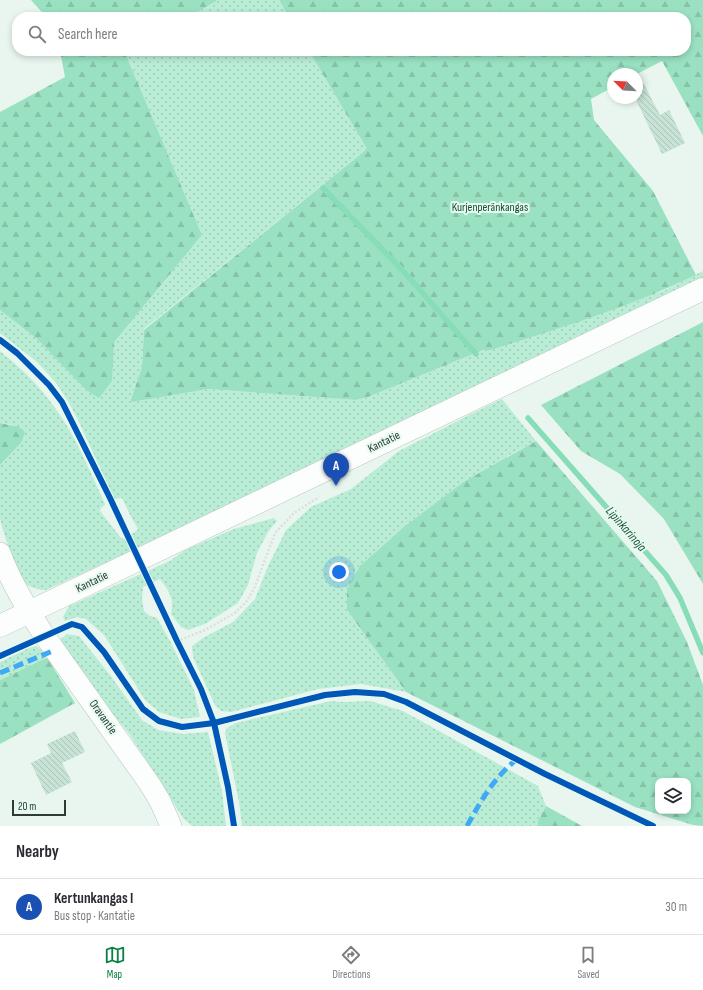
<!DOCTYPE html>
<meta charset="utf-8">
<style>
:root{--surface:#fff;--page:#f7f7f7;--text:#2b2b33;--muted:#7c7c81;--line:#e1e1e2;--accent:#0b8043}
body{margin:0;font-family:"Sofia Sans Condensed",sans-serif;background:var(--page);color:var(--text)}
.controls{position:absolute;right:12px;bottom:12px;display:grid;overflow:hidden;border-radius:8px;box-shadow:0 2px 6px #0003}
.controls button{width:36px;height:36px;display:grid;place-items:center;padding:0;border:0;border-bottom:1px solid var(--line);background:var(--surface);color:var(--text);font:20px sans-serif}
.compass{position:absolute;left:607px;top:68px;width:36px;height:36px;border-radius:50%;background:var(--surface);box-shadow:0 2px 6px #0003;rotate:294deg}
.scale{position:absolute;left:12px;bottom:10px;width:54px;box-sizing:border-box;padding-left:4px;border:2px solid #303935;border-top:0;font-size:11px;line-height:14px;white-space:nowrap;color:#303935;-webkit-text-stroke:3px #e4fbef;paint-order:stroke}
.you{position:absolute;left:339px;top:572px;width:14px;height:14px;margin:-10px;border:3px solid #fff;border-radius:50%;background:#1a73e8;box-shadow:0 0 0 6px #1a73e833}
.badge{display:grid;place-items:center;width:26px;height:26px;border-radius:50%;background:var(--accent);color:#fff;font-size:13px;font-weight:700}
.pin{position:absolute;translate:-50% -33px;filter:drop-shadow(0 1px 2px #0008)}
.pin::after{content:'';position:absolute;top:21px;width:14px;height:12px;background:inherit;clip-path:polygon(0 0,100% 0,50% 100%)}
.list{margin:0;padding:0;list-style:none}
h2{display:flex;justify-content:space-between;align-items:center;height:52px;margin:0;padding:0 16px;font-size:17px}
h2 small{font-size:13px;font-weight:400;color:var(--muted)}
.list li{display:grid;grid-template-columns:26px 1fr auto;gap:12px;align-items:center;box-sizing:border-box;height:56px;padding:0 16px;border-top:1px solid var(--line)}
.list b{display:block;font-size:15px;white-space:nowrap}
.list p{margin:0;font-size:13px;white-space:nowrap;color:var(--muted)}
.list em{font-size:13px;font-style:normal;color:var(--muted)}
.icon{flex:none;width:22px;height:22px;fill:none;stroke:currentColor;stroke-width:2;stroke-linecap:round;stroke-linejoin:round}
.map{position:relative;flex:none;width:703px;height:826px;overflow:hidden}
.search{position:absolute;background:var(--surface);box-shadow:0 2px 6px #0003;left:12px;right:12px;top:12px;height:44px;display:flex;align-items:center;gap:10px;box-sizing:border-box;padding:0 14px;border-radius:16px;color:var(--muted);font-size:15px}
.sheet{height:108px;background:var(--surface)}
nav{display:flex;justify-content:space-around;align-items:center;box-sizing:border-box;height:56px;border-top:1px solid var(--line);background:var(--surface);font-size:11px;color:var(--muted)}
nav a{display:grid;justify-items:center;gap:2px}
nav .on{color:var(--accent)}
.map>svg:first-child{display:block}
</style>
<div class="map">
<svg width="703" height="826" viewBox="0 0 703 826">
<defs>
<pattern id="grass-dots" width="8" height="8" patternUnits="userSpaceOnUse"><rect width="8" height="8" fill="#baedd5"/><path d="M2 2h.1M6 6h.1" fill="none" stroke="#a0ccb7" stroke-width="1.8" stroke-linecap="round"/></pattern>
<pattern id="forest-firs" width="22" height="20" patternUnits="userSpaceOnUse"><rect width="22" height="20" fill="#9ae1c2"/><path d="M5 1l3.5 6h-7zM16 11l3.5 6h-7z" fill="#85c2a7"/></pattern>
<pattern id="building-back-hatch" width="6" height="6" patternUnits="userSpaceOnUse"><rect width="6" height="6" fill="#c7e3d6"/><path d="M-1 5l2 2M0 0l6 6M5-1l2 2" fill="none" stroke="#abc4b8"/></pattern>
</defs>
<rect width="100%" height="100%" fill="#e9f6ef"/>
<!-- grass -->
<g fill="url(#grass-dots)">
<polygon points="218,0 279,0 289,17 189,17"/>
<path d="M133,51H309L367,149L144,329L142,367L130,401L208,389L356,400L368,397L483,350H491L588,318L665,290L703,271V278L120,556L46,590C39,590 32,588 26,584C19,578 1,528 0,518C0,501 0,483 0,465L21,443L12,425L0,423V351C21,368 40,386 55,408C76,436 90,472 105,504V505L101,508L100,511L121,538L124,539L136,531L138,529L131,517L123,500L122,498L116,499L114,498L77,418L69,403L57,384L37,362L0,333V310L36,338L86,390L112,381L113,342L202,235L126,55Z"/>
<polygon points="502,399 536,441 508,456 347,610 406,692 361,684 318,689 231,712 221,711 215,705 193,657 192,646 203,638 233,622 255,599 268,566 286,530 311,507 351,489 399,451 469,415"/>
<path d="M274,518L277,521L268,532L257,553L248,585L238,603L205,624L188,630L181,627L171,614C174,598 170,592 160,579L143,587L142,599L144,611L150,616L157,618L171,643L194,690L200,717L181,719L159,712L145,700L104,635L86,619L77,617L65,621L63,617L69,606L170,561L185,550L234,529Z"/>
<polygon points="67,634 79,636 110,675 142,720 158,730 183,734 208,732 222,791 226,826 192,826 183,818 130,735 75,665 62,645 61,639"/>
<polygon points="36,646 43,651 48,659 44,659 0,680 0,662 29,648"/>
<polygon points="331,701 344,702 370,701 403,711 538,786 546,806 538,821 538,826 242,826 239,802 225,733 227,728 236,723"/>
</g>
<!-- forest -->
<g fill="url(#forest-firs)" fill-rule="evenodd">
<polygon points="31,0 218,0 189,17 46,17"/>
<path d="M279,0H703V136L662,61L637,74H613V87L591,99L594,120L653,191L696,275C630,307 560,328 491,350H483L368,397L356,400L208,389L130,402L142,367L144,330L367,149L309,51H686V17H289Z"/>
<polygon points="60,51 133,51 126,55 202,235 114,342 112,381 99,398 86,390 36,338 0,310 0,112 65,77"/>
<polygon points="703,322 703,584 664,519 620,474 581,451 541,405"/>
<polygon points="0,423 19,427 25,432 21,443 0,465"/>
<path d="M536,441L657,581L687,642L703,685V826L693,825L635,807L406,692L347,610V588L360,566L404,527L465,481ZM658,781H688V811H658Z"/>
<polygon points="44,659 48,659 75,703 0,744 0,680"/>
<polygon points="546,806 582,826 538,826 538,821"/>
</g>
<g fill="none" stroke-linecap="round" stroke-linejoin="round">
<!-- stream -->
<g stroke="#87ddb8" stroke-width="5.5">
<polyline points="323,188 406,274 476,354"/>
<polyline points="528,418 666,575 680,598 703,653"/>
</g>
</g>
<!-- building -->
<g fill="url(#building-back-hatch)">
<polygon points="637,71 660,115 669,110 685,143 662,154 637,102"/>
<polygon points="75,731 85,752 62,763 72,782 46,795 31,763 51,753 47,744"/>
</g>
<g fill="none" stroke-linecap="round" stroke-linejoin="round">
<defs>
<path id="street" d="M0,553C11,583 27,609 44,635L149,783L160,801L171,826"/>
<polyline id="primary" points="0,626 703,289"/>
</defs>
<!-- street casing -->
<use href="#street" stroke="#b8c2bd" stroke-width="22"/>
<!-- primary casing -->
<use href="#primary" stroke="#b8c2bd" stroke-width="23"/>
<!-- path -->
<polyline stroke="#dbdfdd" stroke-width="2.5" stroke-dasharray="2 2" stroke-linecap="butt" points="177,641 205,630 235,613 246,602 254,589 275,533 294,513 319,497"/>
<!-- street -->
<use href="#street" stroke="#fcfefd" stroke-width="21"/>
<!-- primary -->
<use href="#primary" stroke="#fcfefd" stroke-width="22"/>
<!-- quiet -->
<g stroke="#3fa9f5" stroke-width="5" stroke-dasharray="10 5" stroke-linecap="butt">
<polyline points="0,673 55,650"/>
<path d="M467,826C482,799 493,779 517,759"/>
</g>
<defs>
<g id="cycleway">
<polyline points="0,340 17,353 49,385 62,402 110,498 177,641 201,689 214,723 228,787 234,826"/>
<polyline points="0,656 72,624 82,627 104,652 143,709 159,721 182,727 214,723 325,695 355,692 384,694 406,702 545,774 653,826"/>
</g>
</defs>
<!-- cycleway casing -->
<use href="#cycleway" stroke="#e4fbef" stroke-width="8"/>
<!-- cycleway -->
<use href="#cycleway" stroke="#0057b8" stroke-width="6"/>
</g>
<g text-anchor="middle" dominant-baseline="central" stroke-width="4" stroke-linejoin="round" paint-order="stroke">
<!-- park labels -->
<g font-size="12" fill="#1a4a36" stroke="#e4fbef">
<text x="490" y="207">Kurjenperänkangas</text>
</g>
<!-- street labels -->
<g font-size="12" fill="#303935" stroke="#e4fbef">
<text transform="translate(384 442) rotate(-26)">Kantatie</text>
<text transform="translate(92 582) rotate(-26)">Kantatie</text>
<text transform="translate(103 717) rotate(55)">Oravantie</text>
</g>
<!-- water labels -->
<g font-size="13" font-style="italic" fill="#21513d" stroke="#e4fbef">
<text transform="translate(626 529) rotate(49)">Lipinkarinoja</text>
</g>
</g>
</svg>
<div class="controls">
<button><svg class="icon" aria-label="layers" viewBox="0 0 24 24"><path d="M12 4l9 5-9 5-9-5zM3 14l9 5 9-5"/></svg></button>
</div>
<svg class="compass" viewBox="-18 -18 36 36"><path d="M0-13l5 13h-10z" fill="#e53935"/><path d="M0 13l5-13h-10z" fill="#7c7c81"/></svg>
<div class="scale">20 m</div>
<div class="you"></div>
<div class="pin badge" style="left:336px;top:486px;background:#1a4fb4">A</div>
<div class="search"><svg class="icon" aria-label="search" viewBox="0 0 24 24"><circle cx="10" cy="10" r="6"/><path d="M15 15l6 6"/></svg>Search here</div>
</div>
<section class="sheet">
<h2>Nearby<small></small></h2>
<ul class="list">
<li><span class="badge" style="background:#1a4fb4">A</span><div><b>Kertunkangas I</b><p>Bus stop · Kantatie</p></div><em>30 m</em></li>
</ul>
</section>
<nav>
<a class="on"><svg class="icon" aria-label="map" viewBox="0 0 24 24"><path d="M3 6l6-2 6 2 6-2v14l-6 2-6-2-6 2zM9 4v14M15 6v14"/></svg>Map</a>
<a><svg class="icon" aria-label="directions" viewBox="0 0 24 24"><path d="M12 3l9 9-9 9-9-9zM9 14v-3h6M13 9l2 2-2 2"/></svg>Directions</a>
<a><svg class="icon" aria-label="saved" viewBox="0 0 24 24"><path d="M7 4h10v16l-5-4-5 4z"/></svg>Saved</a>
</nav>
